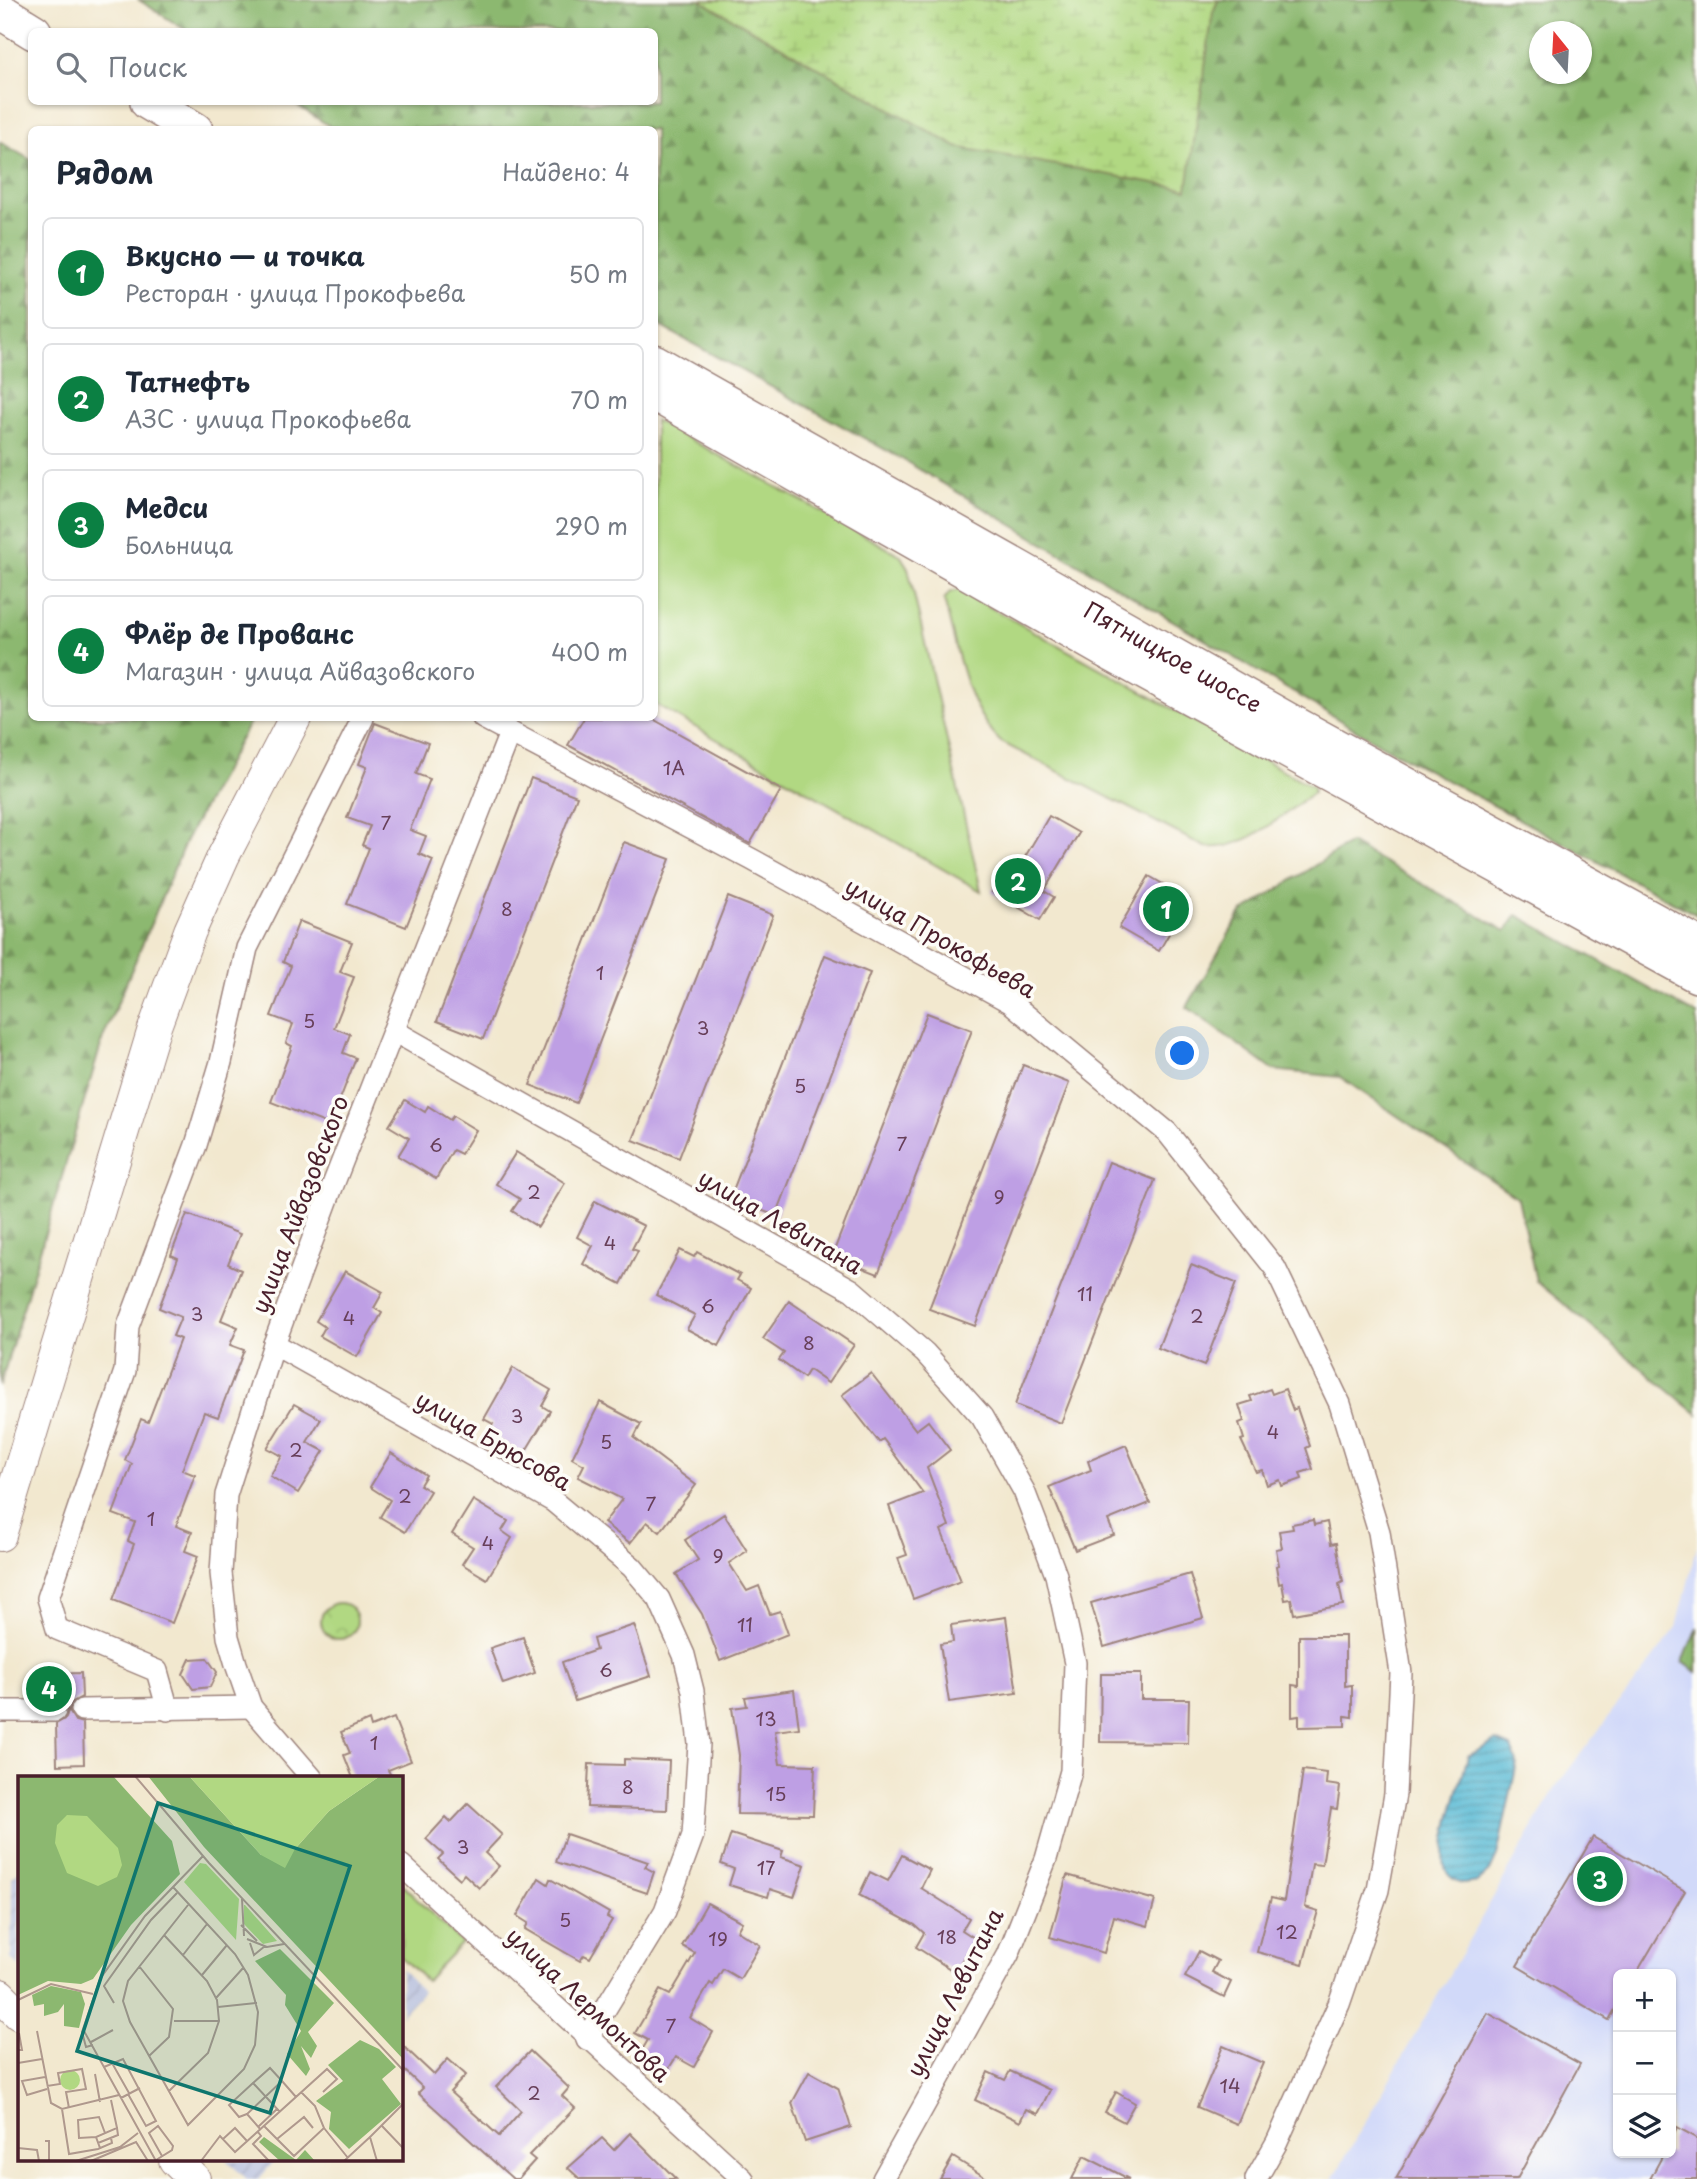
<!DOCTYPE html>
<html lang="ru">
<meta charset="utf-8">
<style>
:root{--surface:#fff;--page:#f6f6f7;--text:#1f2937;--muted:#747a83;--line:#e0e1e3;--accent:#0b8043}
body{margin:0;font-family:"Playpen Sans",sans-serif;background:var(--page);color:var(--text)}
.controls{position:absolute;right:21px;bottom:21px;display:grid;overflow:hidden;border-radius:10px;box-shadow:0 2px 5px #0004}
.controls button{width:63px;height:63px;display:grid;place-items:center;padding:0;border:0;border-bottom:2px solid var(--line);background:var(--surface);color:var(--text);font:35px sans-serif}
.compass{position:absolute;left:1529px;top:21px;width:63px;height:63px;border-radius:50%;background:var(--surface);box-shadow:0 2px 5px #0004;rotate:342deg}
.you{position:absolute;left:1183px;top:1054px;width:24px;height:24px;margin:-18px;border:5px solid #fff;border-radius:50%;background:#1a73e8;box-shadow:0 0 0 10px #1a73e833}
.badge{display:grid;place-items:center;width:46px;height:46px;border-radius:50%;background:var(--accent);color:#fff;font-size:23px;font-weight:700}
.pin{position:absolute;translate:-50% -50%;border:4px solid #fff;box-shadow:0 2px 7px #0006}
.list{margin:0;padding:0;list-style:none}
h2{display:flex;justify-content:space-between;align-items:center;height:91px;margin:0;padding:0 28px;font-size:30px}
h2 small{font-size:23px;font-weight:400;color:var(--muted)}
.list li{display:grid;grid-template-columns:46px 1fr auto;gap:21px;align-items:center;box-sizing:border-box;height:112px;margin:0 14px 14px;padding:0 14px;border:2px solid var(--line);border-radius:10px}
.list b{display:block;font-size:26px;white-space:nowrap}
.list p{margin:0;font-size:23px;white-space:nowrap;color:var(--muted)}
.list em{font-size:23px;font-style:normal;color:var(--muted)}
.icon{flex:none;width:38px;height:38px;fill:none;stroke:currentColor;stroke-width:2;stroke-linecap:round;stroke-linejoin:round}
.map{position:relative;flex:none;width:1697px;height:2179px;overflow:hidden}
.search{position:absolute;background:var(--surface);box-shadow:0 2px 5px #0004;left:28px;top:28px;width:630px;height:77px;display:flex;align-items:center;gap:18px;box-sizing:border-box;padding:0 24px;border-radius:10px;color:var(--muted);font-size:26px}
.panel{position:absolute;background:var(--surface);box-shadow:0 2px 5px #0004;left:28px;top:126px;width:630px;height:595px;border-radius:10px}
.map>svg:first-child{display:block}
</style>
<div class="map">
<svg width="1697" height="2179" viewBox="0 0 1697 2179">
<defs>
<pattern id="industrial-furrows" width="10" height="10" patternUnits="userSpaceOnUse" patternTransform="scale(1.75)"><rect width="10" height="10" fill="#bbc3de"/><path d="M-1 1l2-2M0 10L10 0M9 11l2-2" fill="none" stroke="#a2a7bf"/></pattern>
<pattern id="forest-firs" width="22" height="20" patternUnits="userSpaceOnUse" patternTransform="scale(1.75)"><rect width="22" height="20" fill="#8cb870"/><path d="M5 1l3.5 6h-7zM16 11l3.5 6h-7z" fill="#74955c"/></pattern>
<pattern id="wetland-marsh" width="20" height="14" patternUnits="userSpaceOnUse" patternTransform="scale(1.75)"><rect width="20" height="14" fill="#b1d882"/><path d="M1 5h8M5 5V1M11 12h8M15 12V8" fill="none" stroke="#9ab970"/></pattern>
<pattern id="park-crowns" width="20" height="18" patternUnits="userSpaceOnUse" patternTransform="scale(1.75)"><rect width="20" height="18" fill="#b1d882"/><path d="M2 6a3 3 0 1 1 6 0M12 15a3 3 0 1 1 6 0" fill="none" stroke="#9ab970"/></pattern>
<pattern id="water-rules" width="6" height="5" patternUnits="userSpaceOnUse" patternTransform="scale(1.75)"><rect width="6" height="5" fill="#55b9d4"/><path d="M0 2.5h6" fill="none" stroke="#4896ac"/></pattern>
</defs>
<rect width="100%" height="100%" fill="#fdfcf7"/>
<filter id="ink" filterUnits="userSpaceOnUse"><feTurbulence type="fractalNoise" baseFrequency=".0143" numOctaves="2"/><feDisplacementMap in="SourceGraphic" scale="14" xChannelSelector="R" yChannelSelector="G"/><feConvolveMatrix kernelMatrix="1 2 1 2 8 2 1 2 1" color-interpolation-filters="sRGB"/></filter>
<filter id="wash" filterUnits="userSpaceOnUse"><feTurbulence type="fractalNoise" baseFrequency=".00686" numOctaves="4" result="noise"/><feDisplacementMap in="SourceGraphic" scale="28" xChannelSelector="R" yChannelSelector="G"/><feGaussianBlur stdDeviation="1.57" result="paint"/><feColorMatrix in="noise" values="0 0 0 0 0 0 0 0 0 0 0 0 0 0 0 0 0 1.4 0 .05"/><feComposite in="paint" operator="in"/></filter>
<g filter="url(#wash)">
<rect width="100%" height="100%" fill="#f2e8cf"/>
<!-- built -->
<path fill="#d1d9f9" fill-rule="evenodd" d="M1697,1546V2179H1333L1557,1785L1677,1627ZM1618,1974H1671V2153H1618Z"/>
<!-- industrial -->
<g fill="url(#industrial-furrows)">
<polygon points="19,1871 19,1967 11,1959 12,1877"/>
<polygon points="401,1969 423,1991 401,2015"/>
<polygon points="226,2160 275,2160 259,2179 247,2179"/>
</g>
<!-- grass -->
<g fill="#b1d882" stroke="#7e7c56" stroke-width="2">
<polygon points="655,420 900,555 908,568 981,891 655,704"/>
<path d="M959,590L1313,787V793C1280,816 1247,851 1205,847L1001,742C965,708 957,646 944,600L950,592Z"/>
<polygon points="401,1884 462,1943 426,1981 401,1957"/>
</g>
<!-- forest -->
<g fill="url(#forest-firs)" stroke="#6b6c4e" stroke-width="2" fill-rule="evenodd">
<path d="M139,0H700L957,147L1213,12L1218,0H1697V915L1383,746L895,455L655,323L654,130L334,129L292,102H654V32L187,31ZM1540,32H1582V74H1540Z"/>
<polygon points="0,142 31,160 32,718 252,718 186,840 103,1038 0,1386"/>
<polygon points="1350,843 1506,931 1517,915 1697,1015 1697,1414 1536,1281 1518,1198 1340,1077 1273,1070 1187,1007 1241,913"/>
<polygon points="1697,1627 1697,1672 1683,1662"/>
</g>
<!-- wetland -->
<polygon fill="url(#wetland-marsh)" stroke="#7e7c56" stroke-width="2" points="700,0 1218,0 1213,12 1187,189 957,147"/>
<!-- park -->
<circle fill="url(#park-crowns)" stroke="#7e7c56" stroke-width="2" cx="339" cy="1621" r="18"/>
<!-- water -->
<path fill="url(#water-rules)" stroke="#506c80" stroke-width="2" d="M1496,1741L1511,1747L1517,1763L1497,1856L1490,1871L1478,1882L1462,1884C1458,1882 1451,1878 1448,1874C1434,1855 1462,1780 1468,1756Z"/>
<g id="blocks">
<!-- building -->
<g fill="#be9fe4">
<polygon points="584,718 651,718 781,790 750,844 568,745"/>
<polygon points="375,723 428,743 416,774 430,779 410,830 426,836 419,854 433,860 406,927 347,904 369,848 362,845 370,826 347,818 367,767 359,764"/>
<polygon points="531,778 577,796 483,1039 437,1021"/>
<polygon points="1049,816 1079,833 1044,891 1054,897 1040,920 992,892 1006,869 1015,874"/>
<polygon points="624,842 670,859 576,1103 530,1085"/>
<polygon points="1149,876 1189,899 1159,951 1119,928"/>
<polygon points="728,897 773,915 679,1158 633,1140"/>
<polygon points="299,921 352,942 340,972 354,977 334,1028 350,1034 343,1053 356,1058 330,1125 271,1102 292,1046 286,1043 293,1024 271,1016 291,966 283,962"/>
<polygon points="825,955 870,973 776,1216 730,1198"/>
<polygon points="927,1013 972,1030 878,1274 832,1256"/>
<polygon points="1023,1065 1069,1083 975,1326 929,1309"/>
<polygon points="405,1100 425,1112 428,1106 450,1120 453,1116 476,1130 461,1154 453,1150 436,1179 398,1156 409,1138 389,1126"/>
<polygon points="516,1152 565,1183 538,1227 512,1211 520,1199 496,1184"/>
<polygon points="1109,1162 1155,1180 1061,1423 1015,1405"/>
<polygon points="595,1201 644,1226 632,1249 638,1251 621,1284 583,1264 593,1246 577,1237"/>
<polygon points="187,1214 240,1234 228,1264 241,1270 221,1320 238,1327 230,1345 244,1350 218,1417 204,1412 182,1470 195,1475 176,1526 192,1532 185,1551 198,1556 172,1623 113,1600 134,1544 128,1541 135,1522 113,1514 132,1464 125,1460 141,1419 148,1422 180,1339 173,1336 181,1317 159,1308 178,1258 171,1255"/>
<polygon points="680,1250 694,1257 697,1252 740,1275 737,1280 751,1288 719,1346 687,1329 695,1315 656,1295"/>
<polygon points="1191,1265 1236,1283 1204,1366 1158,1348"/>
<polygon points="345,1271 383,1292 374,1308 382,1313 357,1357 320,1336 325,1327 316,1321"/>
<polygon points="789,1301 854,1345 828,1383 809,1370 804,1378 779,1360 784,1353 763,1339"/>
<polygon points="513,1368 551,1390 542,1406 550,1411 524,1454 488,1433 493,1424 484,1419"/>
<polygon points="871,1373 916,1430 928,1421 950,1450 927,1468 949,1526 941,1530 961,1581 913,1599 898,1558 907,1555 889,1506 923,1493 883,1439 879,1442 842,1395"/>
<polygon points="1270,1389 1272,1394 1285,1389 1293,1410 1297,1408 1310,1446 1306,1448 1313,1469 1300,1473 1302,1479 1282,1486 1280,1480 1267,1485 1262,1470 1256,1472 1241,1440 1244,1439 1239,1423 1244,1421 1239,1405 1252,1401 1250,1396"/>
<polygon points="600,1402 641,1424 634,1438 696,1485 660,1532 647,1522 630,1543 604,1523 622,1499 578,1477 584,1465 572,1458"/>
<polygon points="294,1404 321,1419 307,1442 324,1451 298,1493 270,1476 282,1456 267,1448"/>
<polygon points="1126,1445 1150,1503 1108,1520 1114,1535 1075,1550 1049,1487 1091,1470 1088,1461"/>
<polygon points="391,1453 426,1475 420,1485 430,1491 405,1532 380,1517 390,1500 370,1487"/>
<polygon points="473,1500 508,1521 502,1531 512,1538 487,1579 462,1564 473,1547 452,1534"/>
<polygon points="724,1514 747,1551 729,1563 747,1591 759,1586 770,1614 780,1611 788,1634 720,1661 702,1614 676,1574 698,1560 685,1540"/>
<polygon points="1313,1520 1314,1525 1327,1522 1331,1544 1336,1543 1343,1582 1339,1584 1343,1605 1294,1614 1291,1599 1285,1600 1282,1583 1279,1584 1276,1566 1279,1565 1276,1549 1282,1548 1279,1531 1293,1529 1292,1524"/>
<polygon points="1190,1574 1203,1618 1104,1647 1091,1603"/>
<polygon points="1006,1617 1017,1693 949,1702 940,1644 953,1642 951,1625"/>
<polygon points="634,1625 651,1676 575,1701 562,1662 596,1650 593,1639"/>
<polygon points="1299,1636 1345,1636 1345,1686 1352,1685 1352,1717 1345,1716 1345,1726 1299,1727 1299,1716 1292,1717 1292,1685 1299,1686"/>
<polygon points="523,1637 535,1673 503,1684 490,1648"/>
<polygon points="207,1658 217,1672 210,1687 193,1689 183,1674 190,1659"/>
<polygon points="81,1673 82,1697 71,1703 69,1711 75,1721 83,1723 84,1764 57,1765 56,1724 66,1718 68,1710 61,1699 44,1696 43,1674"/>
<polygon points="1101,1674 1141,1674 1141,1699 1189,1699 1188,1743 1100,1742"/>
<polygon points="794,1690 799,1728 775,1731 780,1764 815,1765 813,1815 737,1814 739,1755 732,1708 747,1706 745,1697"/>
<polygon points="394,1718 411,1761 388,1770 392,1778 353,1778 344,1755 350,1753 341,1732 369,1720 371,1727"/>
<polygon points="624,1759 669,1761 667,1810 587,1807 589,1764 624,1765"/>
<polygon points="1303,1770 1327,1773 1326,1784 1340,1786 1337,1809 1331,1808 1322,1865 1312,1864 1305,1907 1318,1911 1303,1964 1257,1952 1271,1898 1284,1901"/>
<polygon points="468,1804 502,1835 485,1853 499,1866 479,1888 464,1874 460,1879 438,1859 443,1854 426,1839 446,1817 451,1822"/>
<polygon points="566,1834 648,1862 645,1867 654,1872 647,1893 556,1862"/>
<polygon points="731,1834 783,1851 781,1857 805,1865 794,1897 770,1889 768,1897 729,1885 734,1869 721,1864"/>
<polygon points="1593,1837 1685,1891 1636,1974 1618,1974 1618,2004 1609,2020 1517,1966"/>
<polygon points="902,1855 930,1870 921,1888 969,1918 962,1930 976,1939 955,1972 916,1947 924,1933 915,1925 859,1895 870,1872 888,1881"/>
<polygon points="1067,1875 1155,1900 1148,1926 1114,1916 1104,1953 1050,1937"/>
<polygon points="539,1878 548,1884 550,1879 609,1913 607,1917 612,1920 590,1958 584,1955 580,1961 525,1929 528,1923 517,1916"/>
<polygon points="707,1903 742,1922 737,1931 760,1945 740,1979 723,1969 713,1985 710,1983 690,2018 713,2032 694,2067 676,2057 666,2073 638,2057 648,2040 635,2033 660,1990 670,1995 695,1953 682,1946"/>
<polygon points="1199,1951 1218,1961 1212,1972 1231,1982 1224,1997 1185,1977"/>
<polygon points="1488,2013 1580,2064 1517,2179 1396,2179"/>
<polygon points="401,2044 434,2075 448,2059 466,2075 450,2092 499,2136 521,2111 496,2087 530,2051 569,2088 562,2096 575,2108 529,2155 535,2160 518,2179 513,2179 418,2093 423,2088 401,2067"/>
<polygon points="1223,2046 1263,2063 1237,2124 1197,2107"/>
<polygon points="1010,2071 1050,2090 1038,2114 1026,2109 1020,2122 975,2100 988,2072 1005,2080"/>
<polygon points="809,2072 838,2088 851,2127 805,2142 792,2103"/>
<polygon points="1116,2092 1135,2103 1124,2122 1105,2112"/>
<polygon points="1677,2127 1697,2138 1697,2179 1650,2179 1664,2153 1671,2153 1671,2139"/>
<polygon points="630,2133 676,2179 580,2179 568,2168 602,2138 614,2150"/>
<polygon points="1084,2156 1129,2179 1072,2179"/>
<polygon points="953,2157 988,2179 940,2179"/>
</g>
</g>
</g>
<g filter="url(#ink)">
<use href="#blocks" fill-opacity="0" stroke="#9e847d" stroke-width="2"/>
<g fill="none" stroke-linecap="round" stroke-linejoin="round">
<defs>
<g id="street">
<polyline points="483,718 751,859 1010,1002 1167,1132 1275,1268 1340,1404 1379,1532 1401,1673 1395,1794 1378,1890 1339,2004 1277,2142 1256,2179"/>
<polyline points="394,1031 852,1290 925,1353 982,1417 1024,1491 1056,1575 1075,1663 1071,1771 1046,1859 1008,1955 883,2179"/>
<polyline points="274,1344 553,1501 632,1567 659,1599 684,1655 693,1691 699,1744 693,1835 665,1911 587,2039"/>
<polyline points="82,1710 251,1707"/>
<polyline points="168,1710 157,1671 57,1629 48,1598 125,1371 128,1326 196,1145 221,1062 247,948 363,718"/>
<polyline points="0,1711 55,1711"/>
<polyline points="312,1778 251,1707 236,1664 228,1637 221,1573 226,1495 274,1344 331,1190 510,733"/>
<polyline points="401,1865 743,2179"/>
</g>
<g id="secondary">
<polyline points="0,1535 154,1029 190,931 223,857 295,718"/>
<polyline points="0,1995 19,2014"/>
<polyline points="175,2160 194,2179"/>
</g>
<g id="primary">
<polyline points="0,11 34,32"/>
<polyline points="148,102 195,130"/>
<path id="s1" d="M654,362L1287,720L1697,944"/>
<polyline points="654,393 1105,650 1697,975"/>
</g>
</defs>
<!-- street casing -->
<use href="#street" stroke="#9e847d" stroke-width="24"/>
<!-- secondary casing -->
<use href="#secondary" stroke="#9e847d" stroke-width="34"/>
<!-- primary casing -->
<use href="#primary" stroke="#9e847d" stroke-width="38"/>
<!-- street -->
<use href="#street" stroke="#fff" stroke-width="21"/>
<!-- secondary -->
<use href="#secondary" stroke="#fff" stroke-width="32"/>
<!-- primary -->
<use href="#primary" stroke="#fff" stroke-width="35"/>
</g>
</g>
<g text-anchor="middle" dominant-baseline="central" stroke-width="7" stroke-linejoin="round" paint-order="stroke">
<!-- number labels -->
<g font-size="19" fill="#673f59">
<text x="674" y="767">1A</text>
<text x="386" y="822">7</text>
<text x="507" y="908">8</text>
<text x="600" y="972">1</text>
<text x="309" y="1020">5</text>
<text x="703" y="1027">3</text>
<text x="800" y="1085">5</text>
<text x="902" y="1143">7</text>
<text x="436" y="1144">6</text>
<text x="534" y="1191">2</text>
<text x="999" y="1196">9</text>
<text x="610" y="1242">4</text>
<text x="1085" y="1293">11</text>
<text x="708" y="1305">6</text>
<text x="197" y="1313">3</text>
<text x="1197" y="1315">2</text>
<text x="349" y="1317">4</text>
<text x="809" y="1342">8</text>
<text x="517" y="1415">3</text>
<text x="1273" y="1431">4</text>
<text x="606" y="1441">5</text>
<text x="296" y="1449">2</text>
<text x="405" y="1495">2</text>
<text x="651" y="1503">7</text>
<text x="151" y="1518">1</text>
<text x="488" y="1542">4</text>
<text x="718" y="1555">9</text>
<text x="745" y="1624">11</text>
<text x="606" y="1669">6</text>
<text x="766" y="1718">13</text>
<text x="374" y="1742">1</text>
<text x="628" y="1786">8</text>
<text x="776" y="1793">15</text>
<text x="463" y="1846">3</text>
<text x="766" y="1867">17</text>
<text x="565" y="1919">5</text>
<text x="1287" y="1931">12</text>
<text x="947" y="1936">18</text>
<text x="718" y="1938">19</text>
<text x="671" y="2025">7</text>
<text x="1230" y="2085">14</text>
<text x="534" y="2092">2</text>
</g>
<!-- street labels -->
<g font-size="23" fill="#4a1f2b" stroke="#fdfcf7">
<text stroke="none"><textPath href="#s1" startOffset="597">Пятницкое шоссе</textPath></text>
<text transform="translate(941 937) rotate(30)">улица Прокофьева</text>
<text transform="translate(299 1204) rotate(-69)">улица Айвазовского</text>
<text transform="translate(781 1221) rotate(30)">улица Левитана</text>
<text transform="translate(494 1440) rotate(30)">улица Брюсова</text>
<text transform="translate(954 1992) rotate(-63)">улица Левитана</text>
<text transform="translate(589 2004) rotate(43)">улица Лермонтова</text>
</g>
</g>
<!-- overview -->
<g transform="translate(18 1776)">
<rect width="385" height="385" fill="#f2e8cf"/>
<path d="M182,87L188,88L221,123L218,164L166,106ZM226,129H227L259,165L245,168L226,148Z" fill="#b1d882"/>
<path d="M0,0H95L154,65L162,98L113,149L75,203L63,208L30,205L0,219ZM130,0H171L243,79L277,73L311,35L362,0H385V283L186,71ZM262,173L316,227L290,256L299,270L293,282L283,270L292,293L288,300L269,278L283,255L267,229L268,219L237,185ZM33,210L63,216L67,228L61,252L46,250V228L40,236L26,240V228L16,230L14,219ZM342,264L361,273L378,291L364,303L383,328L331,373L311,353L313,336L298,325L325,305L310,289ZM246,361L278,384L287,374L297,385H262L241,366Z" fill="#8cb870"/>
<path d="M171,0H362L311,35L277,73L267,92L243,79ZM49,39L69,40L100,72L104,89L99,101L80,110L49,97L37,67L39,49Z" fill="#b1d882"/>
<path d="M42 304a10 10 0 1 1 20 0a10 10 0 1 1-20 0Z" fill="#b1d882"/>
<path fill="none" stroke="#af988d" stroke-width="2" d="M117,0L191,87L385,294M155,111L217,178L230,199L240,236L237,269L226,293L170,349L112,246L105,225L110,205L170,129M224,123L226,160M223,149L239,165M146,159L189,205L199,224L201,245L190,277L151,315M229,163L249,171L266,168M232,167L236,179L247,170M165,179L189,148M121,190L155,233L151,261L131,280M184,199L209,169M198,222L226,191M0,224L33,208L75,218M96,227L86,210L133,144L159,117M200,231L239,227M156,245H201M19,255L33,327L44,333L101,319M66,255L138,385M73,266L95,254M75,269L68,271L64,256L82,203L127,140L185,80M0,274H4L1,257M0,287L24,283M94,287L111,317M86,291L105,283L138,345L128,350L110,318M77,298L82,326M27,301L4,305L9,319L29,313M29,310L42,308L40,297L64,293L68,313L48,316L51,332M103,322L122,312M44,333L51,378L80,373L94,367L93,362M262,336L235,307L252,292L264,305M229,338L221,341L211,329L235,307M246,350L276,380L306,352L297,330L283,316M364,350L385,372M240,351L259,333M306,352L330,382M243,354L229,338L264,305L278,321M240,356L243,360L235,368L251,385M78,361L61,362L60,344L81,341L87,357M205,363L217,352L229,365M259,363L286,341L295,352M27,365H31V385M80,367L100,359L99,352M0,372L19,374L21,385H41M82,372L78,361L99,352L93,324M138,384L154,374L155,370L140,350L131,357L144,380M58,385L102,371L120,357M73,385L118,366L130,385M183,385L202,360L217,376L309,293L319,303L305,316M326,385L352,361M359,385L352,361L385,328"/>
<path fill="#0f766e" fill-opacity="0.15" stroke="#0f766e" stroke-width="3.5" d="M140,27L332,90L252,337L59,275Z"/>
<rect width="385" height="385" fill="none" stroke="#4a1f2b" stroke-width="3.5"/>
</g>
</svg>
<div class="controls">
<button>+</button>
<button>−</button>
<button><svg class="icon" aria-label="layers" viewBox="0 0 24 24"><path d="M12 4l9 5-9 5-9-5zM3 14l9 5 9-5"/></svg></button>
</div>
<svg class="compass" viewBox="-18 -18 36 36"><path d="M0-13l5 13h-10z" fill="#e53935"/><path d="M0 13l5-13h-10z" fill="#747a83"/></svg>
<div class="you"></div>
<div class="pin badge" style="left:1166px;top:909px">1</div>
<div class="pin badge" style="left:1018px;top:881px">2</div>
<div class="pin badge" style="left:1600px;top:1879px">3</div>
<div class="pin badge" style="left:49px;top:1689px">4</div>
<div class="search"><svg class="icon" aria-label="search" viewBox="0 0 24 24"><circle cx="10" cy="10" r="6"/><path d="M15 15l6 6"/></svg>Поиск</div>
<section class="panel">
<h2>Рядом<small>Найдено: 4</small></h2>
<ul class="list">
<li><span class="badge">1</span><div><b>Вкусно — и точка</b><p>Ресторан · улица Прокофьева</p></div><em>50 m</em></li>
<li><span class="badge">2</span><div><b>Татнефть</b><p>АЗС · улица Прокофьева</p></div><em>70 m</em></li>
<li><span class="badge">3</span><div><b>Медси</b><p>Больница</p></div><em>290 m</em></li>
<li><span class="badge">4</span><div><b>Флёр де Прованс</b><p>Магазин · улица Айвазовского</p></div><em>400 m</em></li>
</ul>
</section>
</div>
